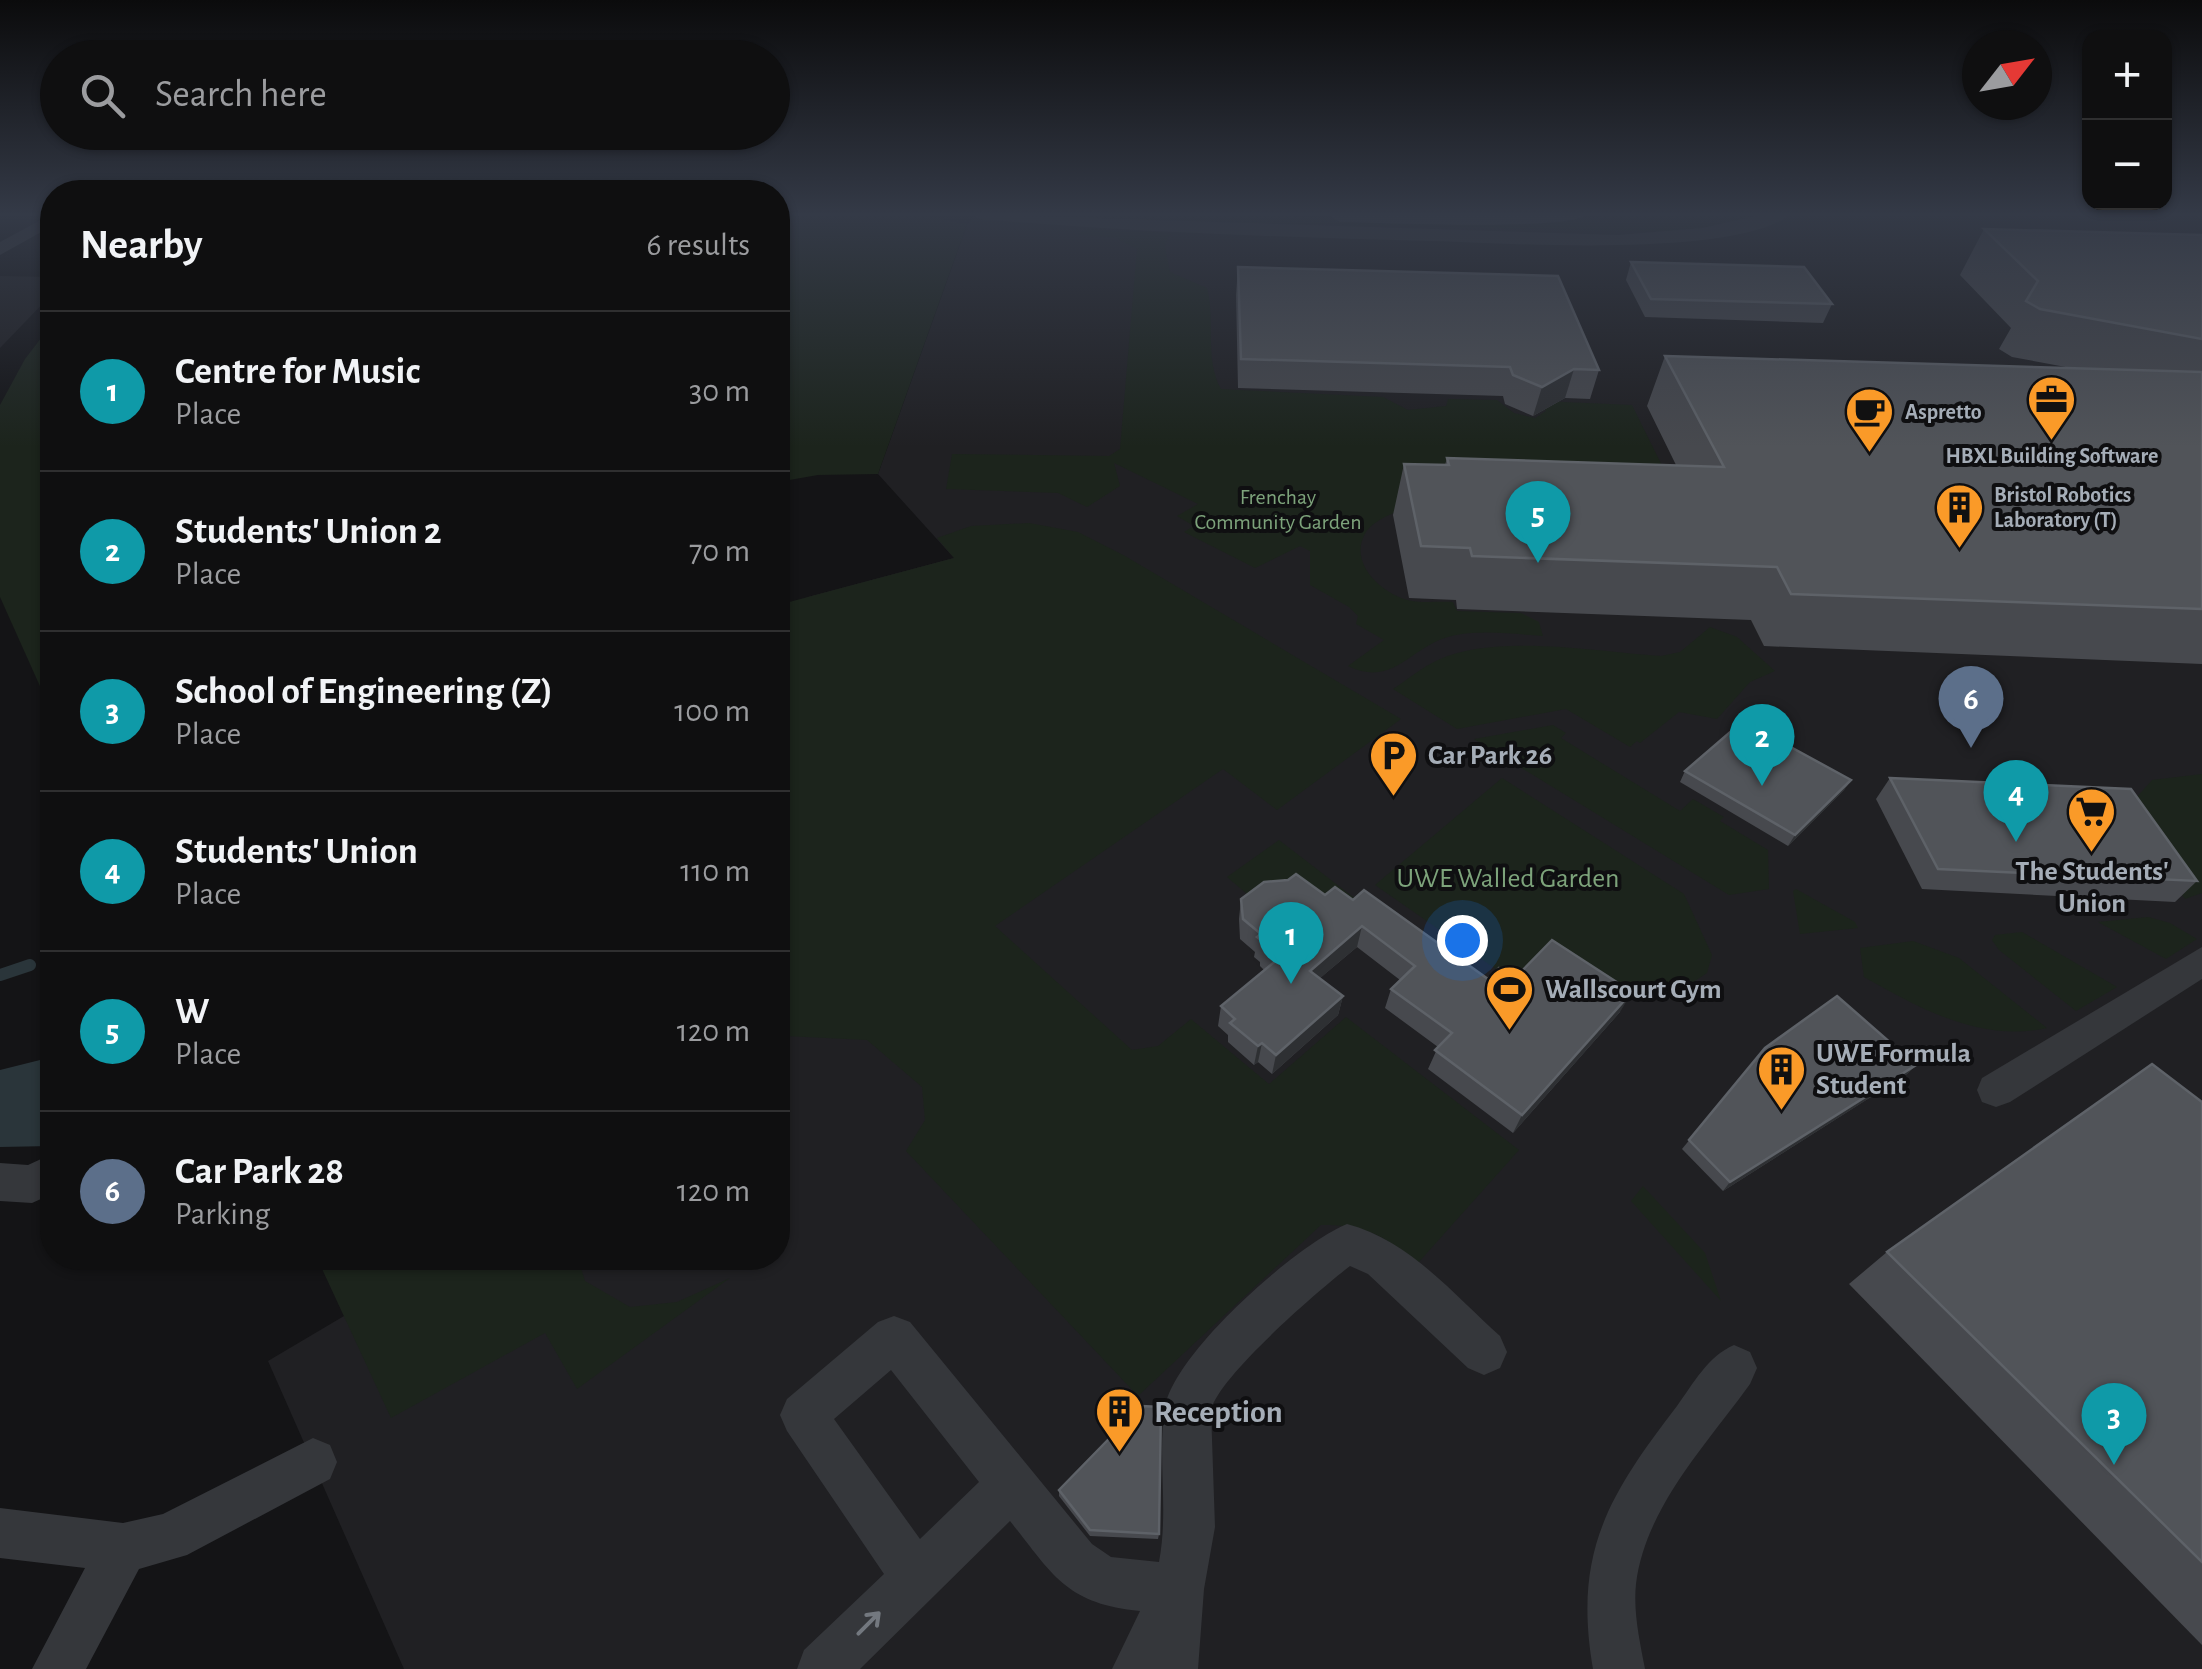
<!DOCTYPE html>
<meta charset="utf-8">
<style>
:root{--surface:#0f0f10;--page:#1d1d1e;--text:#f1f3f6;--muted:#9b9c9f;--line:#2f2f30;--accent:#fa9a28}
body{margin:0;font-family:"Alegreya Sans",sans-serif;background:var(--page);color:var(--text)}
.controls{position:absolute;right:30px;top:30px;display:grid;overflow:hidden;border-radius:20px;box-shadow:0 2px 8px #0004}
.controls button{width:90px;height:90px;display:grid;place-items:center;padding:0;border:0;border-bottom:2px solid var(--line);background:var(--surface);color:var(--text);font:50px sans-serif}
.compass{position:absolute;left:1962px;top:30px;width:90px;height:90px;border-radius:50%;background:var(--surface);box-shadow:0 2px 8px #0004;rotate:59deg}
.you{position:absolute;left:1462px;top:940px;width:35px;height:35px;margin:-25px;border:8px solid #fff;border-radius:50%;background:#1a73e8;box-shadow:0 0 0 15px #1a73e833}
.badge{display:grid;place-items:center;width:65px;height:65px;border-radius:50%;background:var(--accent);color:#fff;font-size:32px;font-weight:700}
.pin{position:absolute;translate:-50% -82px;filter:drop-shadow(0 2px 5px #0008)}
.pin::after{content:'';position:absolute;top:52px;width:35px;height:30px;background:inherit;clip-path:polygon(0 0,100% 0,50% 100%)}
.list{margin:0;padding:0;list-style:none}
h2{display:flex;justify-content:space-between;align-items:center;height:130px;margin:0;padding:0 40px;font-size:42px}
h2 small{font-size:32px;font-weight:400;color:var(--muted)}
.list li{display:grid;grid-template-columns:65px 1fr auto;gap:30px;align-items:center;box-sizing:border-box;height:160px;padding:0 40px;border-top:2px solid var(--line)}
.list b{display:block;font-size:38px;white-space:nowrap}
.list p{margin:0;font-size:32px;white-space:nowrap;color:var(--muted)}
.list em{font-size:32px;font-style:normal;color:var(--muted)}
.icon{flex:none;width:55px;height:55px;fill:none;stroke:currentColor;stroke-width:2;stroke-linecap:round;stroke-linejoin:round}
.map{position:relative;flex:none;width:2202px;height:1669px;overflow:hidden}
.search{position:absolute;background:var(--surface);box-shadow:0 2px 8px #0004;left:40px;top:40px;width:750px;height:110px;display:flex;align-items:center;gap:25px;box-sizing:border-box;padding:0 35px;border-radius:55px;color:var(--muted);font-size:38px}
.panel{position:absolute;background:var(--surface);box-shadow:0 2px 8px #0004;left:40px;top:180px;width:750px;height:1090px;border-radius:40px}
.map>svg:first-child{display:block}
</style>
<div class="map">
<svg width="2202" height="1669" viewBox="0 0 2202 1669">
<rect width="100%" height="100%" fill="#141416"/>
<!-- built -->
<g fill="#202023">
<polygon points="976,214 1209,214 1264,219 1599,225 1634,214 2202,214 2202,1669 404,1669 268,1361 344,1316 376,1301 362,1258 778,1258 778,612 808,597 954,558 878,474 967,225"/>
<polygon points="0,276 52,277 52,294 0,348"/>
</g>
<!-- green -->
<g fill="#1c241c">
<polygon points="778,214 916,214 967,224 878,474 818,475 778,482"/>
<polygon points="1049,214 1265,214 1350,220 1547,222 1625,214 1758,214 1725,226 1687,232 1075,219"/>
<path d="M1087,229L1170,233L1165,246L1170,272L1207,288C1216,322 1204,358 1221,389L1383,397L1408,410L1446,406L1448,399L1497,400L1514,413L1535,418L1546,411L1541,401L1632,405L1677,496L1407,508C1395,512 1374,520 1366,532C1348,561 1378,590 1404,599C1418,604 1438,601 1453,602L1457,611L1521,613L1539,622L1543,636C1515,634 1484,630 1456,635C1411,643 1396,689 1348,666L1384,640L1356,624L1358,616L1349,607L1310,585V551L1300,546L1255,568L1184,532L1194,526L1177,516L1198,504L1114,463L1120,486L1087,507L1058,493L946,489L952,454L1109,456L1120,449L1137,249L1116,238L1077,234Z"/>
<polygon points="52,324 52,713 0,597 0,405 25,359"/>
<path d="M1029,523L1078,532L1125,556L1401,719L1277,810L1223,769L995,926L1132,1050L1158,1046L1191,1019L1269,1084L1346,1017L1519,1150L1418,1263C1382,1235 1368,1225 1321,1225L1138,1396L906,1151L925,1120L922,1087L867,1040L785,1036L778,1039V605L954,558L937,538L971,526Z"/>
<path d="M1710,627L1737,637L1775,671L1750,682L1717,719L1679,712L1640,743L1637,741L1630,747L1566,709L1457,729L1393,689C1407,680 1422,667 1438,660C1496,633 1597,652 1661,656L1680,652Z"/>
<polygon points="1553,725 1566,733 1561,738 1680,811 1693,799 1724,817 1720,821 1768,850 1769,889 1729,895 1474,739"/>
<polygon points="2202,774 2202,893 2185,899 2154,855 2136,798 2152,780"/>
<polygon points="1502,778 1684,894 1712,955 1707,973 1672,996 1646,999 1519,985 1375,885"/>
<polygon points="1279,840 1361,903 1320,911 1280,880 1254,900 1227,877"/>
<polygon points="1796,889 1855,922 1858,928 1800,934 1793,891"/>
<polygon points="2148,917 2170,923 2197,939 2166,959 2098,922"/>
<polygon points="2022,932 2117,987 2076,1011 1999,950 1992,940 1995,935"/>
<path d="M1913,941L1959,958L2047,1028C1981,1043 1919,1008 1864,977L1860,948Z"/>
<polygon points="1643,1186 1705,1253 1721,1301 1631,1201"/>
<polygon points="317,1258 578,1258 585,1281 630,1307 677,1302 730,1278 577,1389 545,1333 391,1418"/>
</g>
<!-- water -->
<polygon fill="#2a353a" points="52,1057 52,1146 0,1147 0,1070"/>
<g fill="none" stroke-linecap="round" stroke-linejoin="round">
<!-- stream -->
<polyline stroke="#2a353a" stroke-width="12" points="0,975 30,965"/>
<!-- street -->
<g fill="#35373b" fill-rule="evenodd">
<polygon points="52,214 52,226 0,255 0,242"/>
<path d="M971,214L1618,235L1702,228L1765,214H1791C1736,259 1505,243 1430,241C1279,237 1130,232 980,219Z"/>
<polygon points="2202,947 2202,979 2010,1102 1996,1107 1982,1102 1977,1090 1982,1078"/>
<polygon points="52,1154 52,1194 32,1203 0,1201 0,1163 28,1165"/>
<path d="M1347,1224C1409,1240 1453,1294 1500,1336L1507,1352L1500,1368L1484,1375L1468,1368L1368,1274L1350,1266C1320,1289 1218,1377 1211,1410L1215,1527L1204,1589L1198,1669H1112L1140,1611C1066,1604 1053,1575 1010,1521L860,1669H797L804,1650L884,1574L787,1431L780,1415L787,1399L878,1322L894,1316L910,1322L1092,1544L1111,1557L1159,1562C1169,1510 1157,1457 1165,1407C1175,1352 1296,1245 1347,1224ZM891,1370L979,1482L920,1539L834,1419Z"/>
<path d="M1734,1345L1750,1352L1757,1368L1750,1384C1707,1444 1645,1508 1636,1584C1633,1612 1640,1642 1645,1669H1593C1573,1553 1608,1496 1677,1406C1693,1384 1708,1356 1734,1345Z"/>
<polygon points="313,1438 330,1445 337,1462 330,1479 187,1555 139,1569 86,1669 32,1669 85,1568 0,1558 0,1508 123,1523 163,1514"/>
</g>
<!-- secondary -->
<path fill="#43464b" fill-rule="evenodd" d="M1327,214H1588C1572,232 1376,222 1340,222Z"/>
</g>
<!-- wall -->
<g fill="#47494e">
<polygon points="1984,229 2202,235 2202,664 1764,646 1751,620 1457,609 1456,600 1409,598 1393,515 1404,464 1445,465 1447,458 1676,465 1647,406 1665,356 2071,368 2012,357 1999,349 2011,328 1960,275"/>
<polygon points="1631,262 1832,304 1823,323 1645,317 1626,280"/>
<polygon points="1238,267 1599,370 1590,399 1565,398 1533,416 1505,404 1503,396 1238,388 1236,295"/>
<polygon points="1685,771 1851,780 1844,790 1788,846 1680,782"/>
<polygon points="1890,778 2197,881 2175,902 1922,889 1876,799"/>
<polygon points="1325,895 1353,900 1488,979 1515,978 1620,1012 1513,1133 1428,1069 1438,1047 1385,1008 1391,989 1400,980 1357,947 1320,978 1343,996 1338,1015 1272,1074 1258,1062 1254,1065 1228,1042 1228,1035 1218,1026 1221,1006 1264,970 1260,966 1260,962 1254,957 1255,952 1240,939 1239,919 1241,899"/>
<polygon points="1765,1048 1916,1065 1907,1074 1723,1191 1682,1149"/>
<polygon points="2202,1102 2202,1645 1849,1284 1887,1252"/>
<polygon points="1059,1490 1159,1534 1158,1539 1090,1536 1059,1496"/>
</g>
<!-- shaded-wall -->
<g fill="#2e3033">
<polygon points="1574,369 1565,398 1533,416 1542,387"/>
<polygon points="1851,780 1844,790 1788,846 1795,835"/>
<polygon points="1362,926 1357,947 1306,990 1310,971"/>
<polygon points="1632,992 1620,1012 1513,1133 1522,1115"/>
<polygon points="1343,996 1338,1015 1272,1074 1276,1055"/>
<polygon points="1262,1043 1258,1062 1254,1065 1258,1046"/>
<polygon points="1916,1065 1907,1074 1723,1191 1730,1182"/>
</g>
<!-- building -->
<g fill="#515459" stroke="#5e6268" stroke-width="2.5">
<polygon points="1984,229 2202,235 2202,339 2040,309 2026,301 2038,281"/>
<polygon points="1631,262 1804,267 1832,304 1651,299"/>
<polygon points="1238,267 1558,276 1599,370 1574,369 1542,387 1513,375 1510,367 1241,359"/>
<polygon points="1665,356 2202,372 2202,609 1791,594 1777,567 1472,556 1470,548 1421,546 1404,464 1449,465 1447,458 1724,467"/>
<polygon points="1743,721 1851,780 1795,835 1685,771"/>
<polygon points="1890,778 2131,789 2197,881 1938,869"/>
<polygon points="1296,874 1325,895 1335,887 1353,900 1364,890 1488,979 1499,968 1515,978 1552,940 1632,992 1522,1115 1435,1050 1452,1033 1391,989 1415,966 1362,926 1310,971 1343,996 1276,1055 1262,1043 1258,1046 1230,1023 1235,1019 1221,1006 1278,959 1263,946 1266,944 1257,937 1261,934 1243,919 1241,899 1264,882 1288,880"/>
<polygon points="1837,996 1916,1065 1730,1182 1689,1140 1765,1048"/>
<polygon points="2152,1064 2202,1102 2202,1562 1887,1252"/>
<polygon points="1141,1406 1161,1407 1159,1534 1090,1530 1059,1490"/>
</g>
<!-- one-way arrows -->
<defs><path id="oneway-shaft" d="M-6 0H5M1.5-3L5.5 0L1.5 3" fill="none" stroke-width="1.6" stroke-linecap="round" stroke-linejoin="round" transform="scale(2.5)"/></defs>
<use stroke="#73787f" href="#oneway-shaft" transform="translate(869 1623) rotate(-45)"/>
<!-- sky -->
<linearGradient id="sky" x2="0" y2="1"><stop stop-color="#0b0b0c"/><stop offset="0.48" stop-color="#343a47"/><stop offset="1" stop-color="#343a47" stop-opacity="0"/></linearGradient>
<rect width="2202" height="447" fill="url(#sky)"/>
<!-- icons -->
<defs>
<symbol id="office-pin" viewBox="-11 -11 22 30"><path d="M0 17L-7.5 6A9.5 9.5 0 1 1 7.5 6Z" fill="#fa9a28" stroke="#0f0f11"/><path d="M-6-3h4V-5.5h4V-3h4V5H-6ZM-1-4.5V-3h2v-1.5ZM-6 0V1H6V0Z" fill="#111"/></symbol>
<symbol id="cafe-pin" viewBox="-11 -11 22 30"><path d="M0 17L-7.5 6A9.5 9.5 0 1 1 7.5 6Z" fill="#fa9a28" stroke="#0f0f11"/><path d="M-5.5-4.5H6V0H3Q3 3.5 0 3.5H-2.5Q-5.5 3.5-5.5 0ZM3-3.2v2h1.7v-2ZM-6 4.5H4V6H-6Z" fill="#111"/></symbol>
<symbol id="building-pin" viewBox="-11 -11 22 30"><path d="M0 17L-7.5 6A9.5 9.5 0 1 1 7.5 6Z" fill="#fa9a28" stroke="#0f0f11"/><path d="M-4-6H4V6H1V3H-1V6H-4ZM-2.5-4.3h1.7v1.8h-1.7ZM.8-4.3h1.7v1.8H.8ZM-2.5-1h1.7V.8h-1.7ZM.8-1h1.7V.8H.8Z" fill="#111"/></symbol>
<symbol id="parking-pin" viewBox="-11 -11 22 30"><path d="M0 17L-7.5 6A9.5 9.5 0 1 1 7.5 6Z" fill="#fa9a28" stroke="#0f0f11"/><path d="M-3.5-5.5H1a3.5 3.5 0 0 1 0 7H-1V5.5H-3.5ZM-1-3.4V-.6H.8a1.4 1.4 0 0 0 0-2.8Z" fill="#111"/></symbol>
<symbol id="supermarket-pin" viewBox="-11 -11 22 30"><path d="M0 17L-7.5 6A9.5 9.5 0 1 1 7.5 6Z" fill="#fa9a28" stroke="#0f0f11"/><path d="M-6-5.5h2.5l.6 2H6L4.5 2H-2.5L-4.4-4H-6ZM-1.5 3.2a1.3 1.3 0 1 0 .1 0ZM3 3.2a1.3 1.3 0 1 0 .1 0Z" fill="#111"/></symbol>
<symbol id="stadium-pin" viewBox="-11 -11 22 30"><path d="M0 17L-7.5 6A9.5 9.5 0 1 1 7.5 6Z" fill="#fa9a28" stroke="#0f0f11"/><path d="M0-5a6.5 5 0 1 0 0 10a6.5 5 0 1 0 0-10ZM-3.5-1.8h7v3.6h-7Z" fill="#111"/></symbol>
</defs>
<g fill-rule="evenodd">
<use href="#office-pin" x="2024" y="372" width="55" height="75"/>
<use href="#cafe-pin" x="1842" y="384" width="55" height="75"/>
<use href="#building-pin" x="1932" y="480" width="55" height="75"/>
<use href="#parking-pin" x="1366" y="728" width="55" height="75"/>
<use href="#supermarket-pin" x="2064" y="784" width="55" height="75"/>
<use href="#stadium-pin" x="1482" y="962" width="55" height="75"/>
<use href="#building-pin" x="1754" y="1042" width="55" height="75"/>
<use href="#building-pin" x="1092" y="1384" width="55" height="75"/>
</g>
<g text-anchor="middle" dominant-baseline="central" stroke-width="8" stroke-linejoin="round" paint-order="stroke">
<!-- far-poi labels -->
<g font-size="22" font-weight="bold" fill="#a5adb7" stroke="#0f0f11" text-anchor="start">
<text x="1905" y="412">Aspretto</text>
<text x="2052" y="456" text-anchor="middle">HBXL Building Software</text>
<text x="1994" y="495">Bristol Robotics<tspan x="1994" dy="25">Laboratory (T)</tspan></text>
</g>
<!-- far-park labels -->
<g font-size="22" fill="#7da37b" stroke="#0f0f11">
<text x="1278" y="497">Frenchay<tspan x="1278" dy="25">Community Garden</tspan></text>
</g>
<!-- poi labels -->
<g font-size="28" font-weight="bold" fill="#a5adb7" stroke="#0f0f11" text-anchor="start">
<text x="1428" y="756">Car Park 26</text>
<text x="2092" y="872" text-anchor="middle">The Students'<tspan x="2092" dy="32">Union</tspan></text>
<text x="1545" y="990">Wallscourt Gym</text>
<text x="1816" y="1054">UWE Formula<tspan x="1816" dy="32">Student</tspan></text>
</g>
<!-- park labels -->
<g font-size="28" fill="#7da37b" stroke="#0f0f11">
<text x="1508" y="879">UWE Walled Garden</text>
</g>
<!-- near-poi labels -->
<g font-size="32" font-weight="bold" fill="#a5adb7" stroke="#0f0f11" text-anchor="start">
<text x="1154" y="1412">Reception</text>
</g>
</g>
</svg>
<div class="controls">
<button>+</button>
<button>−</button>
</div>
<svg class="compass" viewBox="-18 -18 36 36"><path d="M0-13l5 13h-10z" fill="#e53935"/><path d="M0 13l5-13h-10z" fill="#9b9c9f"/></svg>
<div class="you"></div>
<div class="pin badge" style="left:1291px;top:984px;background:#0f9aa8">1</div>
<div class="pin badge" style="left:1762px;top:786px;background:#0f9aa8">2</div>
<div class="pin badge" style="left:2114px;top:1465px;background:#0f9aa8">3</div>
<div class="pin badge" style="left:2016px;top:842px;background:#0f9aa8">4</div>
<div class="pin badge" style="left:1538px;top:563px;background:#0f9aa8">5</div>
<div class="pin badge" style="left:1971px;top:748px;background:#5c6f8a">6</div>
<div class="search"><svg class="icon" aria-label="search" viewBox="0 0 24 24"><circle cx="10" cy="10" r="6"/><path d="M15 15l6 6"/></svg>Search here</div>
<section class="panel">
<h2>Nearby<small>6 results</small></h2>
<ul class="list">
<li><span class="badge" style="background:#0f9aa8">1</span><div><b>Centre for Music</b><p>Place</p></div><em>30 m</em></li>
<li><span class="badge" style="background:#0f9aa8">2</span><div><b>Students' Union 2</b><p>Place</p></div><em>70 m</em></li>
<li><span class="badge" style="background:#0f9aa8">3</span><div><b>School of Engineering (Z)</b><p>Place</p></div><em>100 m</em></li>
<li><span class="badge" style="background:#0f9aa8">4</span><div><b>Students' Union</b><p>Place</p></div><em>110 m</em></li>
<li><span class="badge" style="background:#0f9aa8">5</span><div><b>W</b><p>Place</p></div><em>120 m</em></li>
<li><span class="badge" style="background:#5c6f8a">6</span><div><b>Car Park 28</b><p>Parking</p></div><em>120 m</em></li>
</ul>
</section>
</div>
